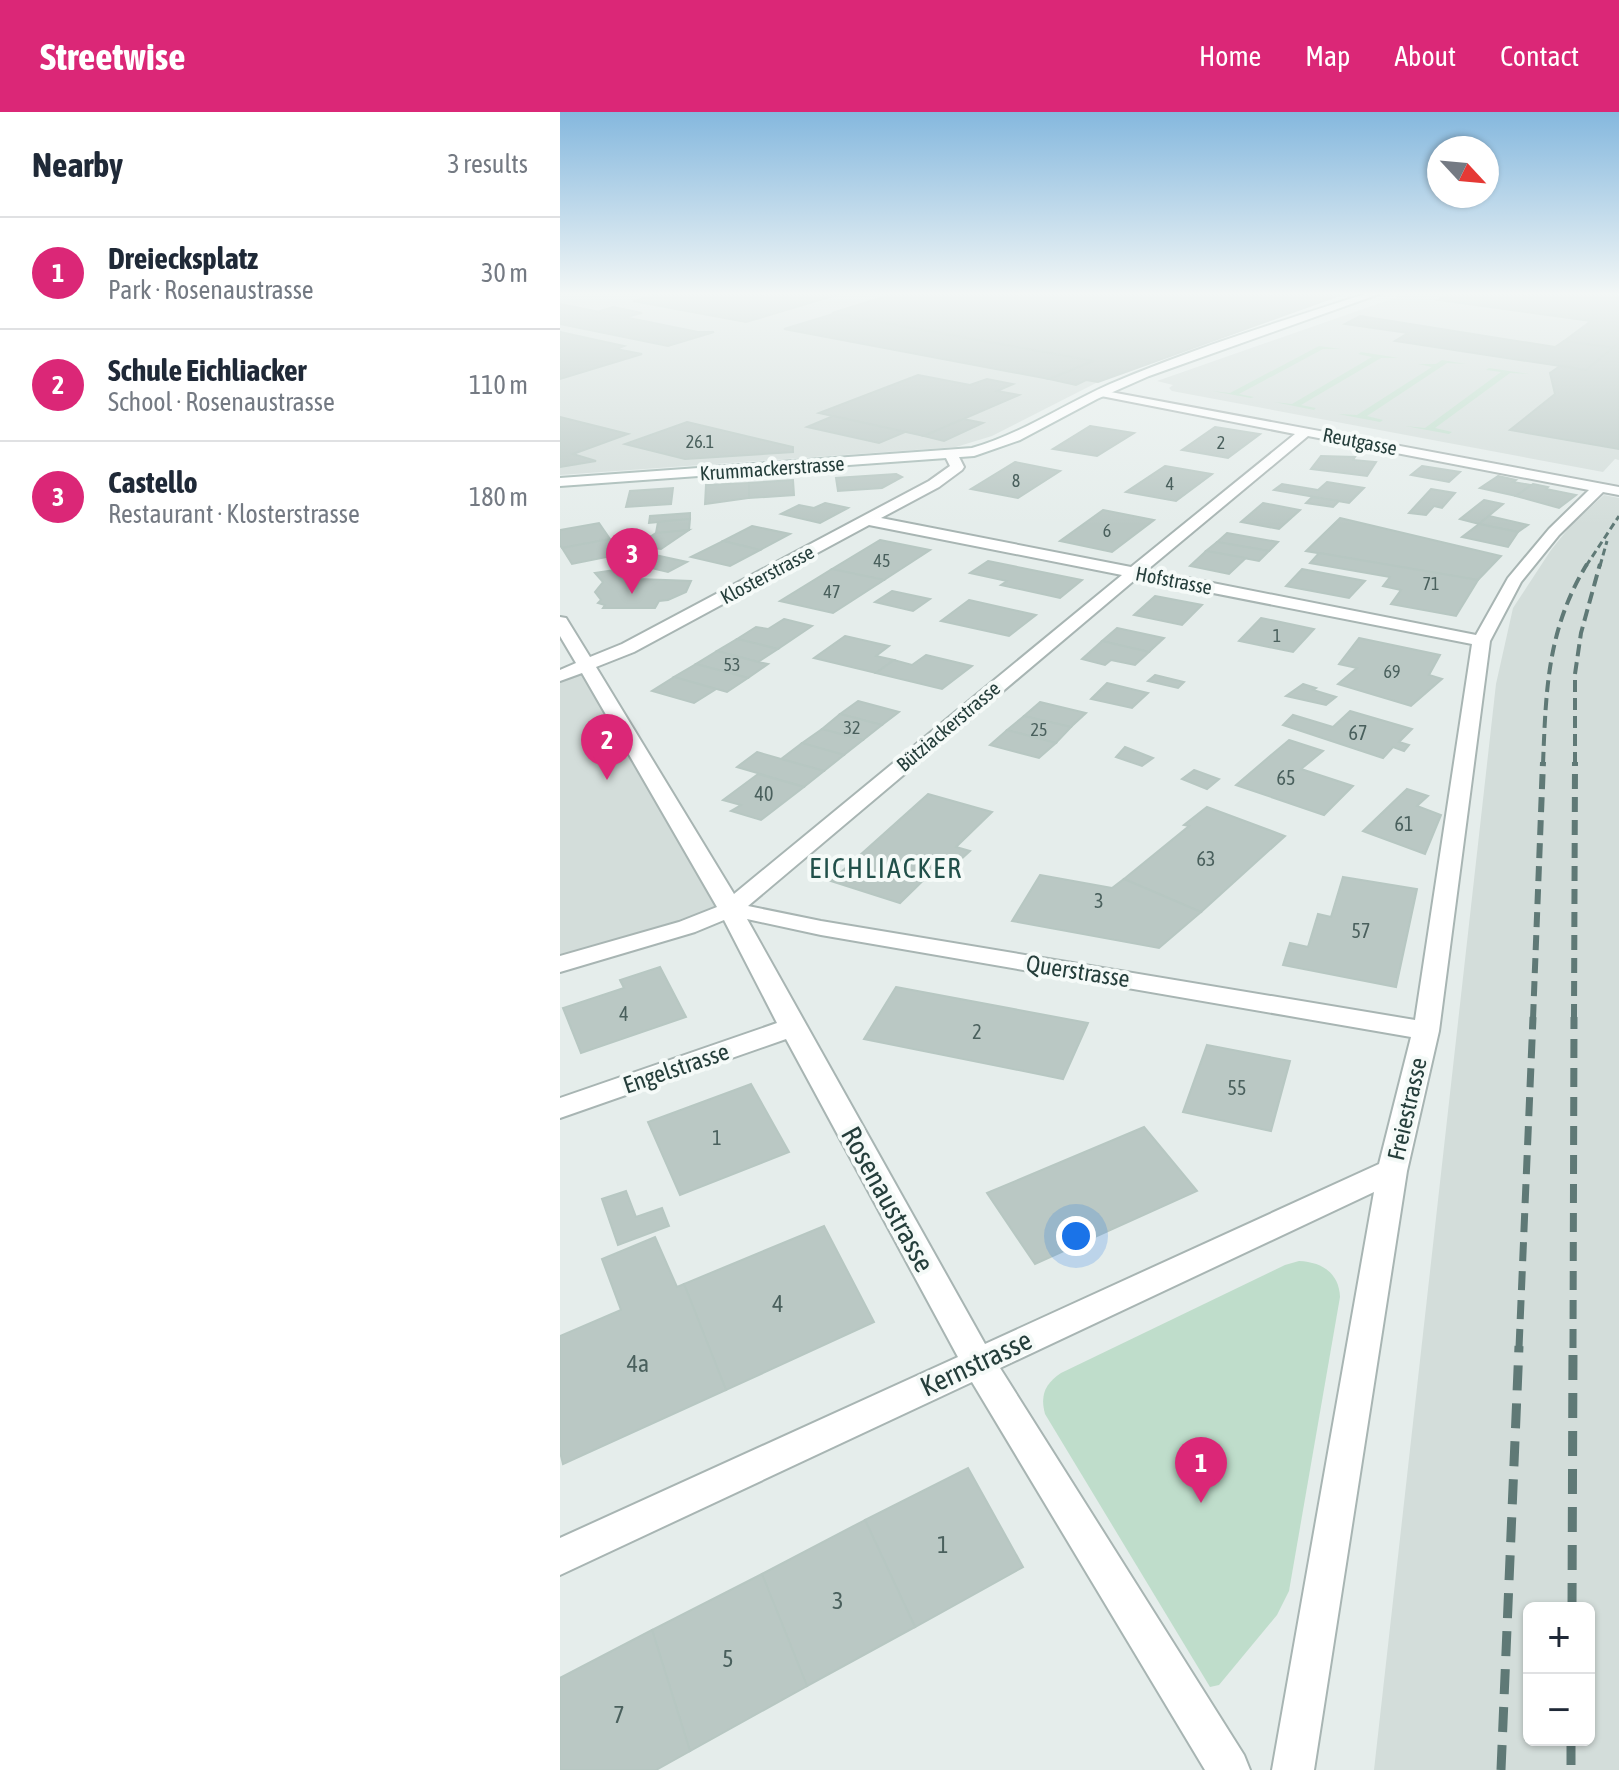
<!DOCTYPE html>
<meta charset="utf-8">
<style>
:root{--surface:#fff;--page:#f2f2f3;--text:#1f2937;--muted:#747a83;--line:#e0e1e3;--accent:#db2777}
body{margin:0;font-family:"Asap Condensed",sans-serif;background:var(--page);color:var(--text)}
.controls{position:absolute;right:24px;bottom:24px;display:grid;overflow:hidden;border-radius:12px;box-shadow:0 2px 6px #0004}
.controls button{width:72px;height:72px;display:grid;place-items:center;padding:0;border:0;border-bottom:2px solid var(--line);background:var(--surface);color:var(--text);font:40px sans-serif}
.compass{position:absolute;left:867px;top:24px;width:72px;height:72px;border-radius:50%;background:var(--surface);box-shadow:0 2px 6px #0004;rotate:116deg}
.you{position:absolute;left:516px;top:1124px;width:28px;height:28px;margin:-20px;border:6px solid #fff;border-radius:50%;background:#1a73e8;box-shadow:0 0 0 12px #1a73e833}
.badge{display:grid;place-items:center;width:52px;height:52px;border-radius:50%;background:var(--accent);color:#fff;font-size:26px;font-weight:700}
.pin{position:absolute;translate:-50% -66px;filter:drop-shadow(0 2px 4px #0008)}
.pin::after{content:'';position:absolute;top:42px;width:28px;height:24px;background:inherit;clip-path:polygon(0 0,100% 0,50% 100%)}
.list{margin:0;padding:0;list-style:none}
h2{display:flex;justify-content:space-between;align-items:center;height:104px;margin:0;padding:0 32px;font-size:34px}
h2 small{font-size:26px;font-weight:400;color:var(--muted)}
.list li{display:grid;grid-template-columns:52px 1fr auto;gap:24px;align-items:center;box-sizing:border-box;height:112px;padding:0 32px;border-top:2px solid var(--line)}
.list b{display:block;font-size:30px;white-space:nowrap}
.list p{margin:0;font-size:26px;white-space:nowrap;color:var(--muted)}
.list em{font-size:26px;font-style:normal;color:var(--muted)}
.map{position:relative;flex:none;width:1059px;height:1658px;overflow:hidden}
header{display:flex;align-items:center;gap:48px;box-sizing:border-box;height:112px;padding:0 40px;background:var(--accent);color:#fff}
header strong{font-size:38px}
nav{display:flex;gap:44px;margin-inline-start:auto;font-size:28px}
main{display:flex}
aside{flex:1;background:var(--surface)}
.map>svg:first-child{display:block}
</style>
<header>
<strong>Streetwise</strong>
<nav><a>Home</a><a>Map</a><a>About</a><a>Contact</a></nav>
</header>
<main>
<aside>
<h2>Nearby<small>3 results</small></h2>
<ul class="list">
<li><span class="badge">1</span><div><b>Dreiecksplatz</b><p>Park · Rosenaustrasse</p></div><em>30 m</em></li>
<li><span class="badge">2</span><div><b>Schule Eichliacker</b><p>School · Rosenaustrasse</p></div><em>110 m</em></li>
<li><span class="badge">3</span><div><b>Castello</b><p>Restaurant · Klosterstrasse</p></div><em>180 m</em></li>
</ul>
</aside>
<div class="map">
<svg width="1059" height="1658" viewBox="0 0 1059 1658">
<rect width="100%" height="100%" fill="#e5edeb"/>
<!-- built -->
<g fill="#d3ddda" fill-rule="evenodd">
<polygon points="0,181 775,181 780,183 538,270 432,324 396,335 0,363"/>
<polygon points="849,181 1059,181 1059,348 1055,347 1043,360 612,279 609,276 613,273 597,269"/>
<path d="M1044,383L1059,386V1658H814L936,572L953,496L991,438L1012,412ZM1029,1496V1628H969V1496Z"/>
<polygon points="26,555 171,797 0,852 0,564"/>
</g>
<!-- green -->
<g fill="#bfddcb">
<polygon points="759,234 781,237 763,237 679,282 694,285 691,286 652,279 670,281"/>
<polygon points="801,240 839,246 821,246 741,293 756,296 754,298 714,290 732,292 812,245 798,242"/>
<polygon points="882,248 906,252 887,251 807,304 823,308 820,310 778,302 797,303 872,255 858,252 876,252"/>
<polygon points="929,256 969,262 950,261 875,316 892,320 889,322 845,314 865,316 941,260 926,258"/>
<path d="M739,1149C762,1150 779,1161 780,1185L729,1479L717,1503L659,1573L650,1575L485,1302C480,1283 485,1272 501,1261L725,1153Z"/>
</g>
<!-- building -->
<g fill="#bac8c4" stroke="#b7c7c2" stroke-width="2">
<polygon points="102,181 283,181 186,210 73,189"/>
<polygon points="336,181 750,181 780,183 538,270 526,268 516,273 489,267 533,249 272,201"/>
<polygon points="890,181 1052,181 1059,183 1059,231 1053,236 1004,229 1031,209 878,188"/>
<polygon points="0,192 138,220 154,220 108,234 0,212"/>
<polygon points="53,195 82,201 66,205 37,200"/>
<polygon points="273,202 533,249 489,267 224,217"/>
<polygon points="800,204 995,235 1004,229 1053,236 1026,258 835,229 848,221 785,212"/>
<polygon points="0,220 64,234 56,237 82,242 0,267"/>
<polygon points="1059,231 1059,337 950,318 995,282 990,261 1000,254 1026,258"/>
<polygon points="358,263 410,273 427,267 453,272 437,279 459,283 364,324 259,301"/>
<polygon points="273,304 345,320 319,331 247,315"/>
<polygon points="0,305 68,322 13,342 36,349 0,355"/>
<polygon points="403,307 423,311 384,329 364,324"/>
<polygon points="127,310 233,335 233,340 125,347 65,332"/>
<polygon points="530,314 574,321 537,344 493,337"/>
<polygon points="655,315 700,322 668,346 622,338"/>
<polygon points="761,344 795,345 793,348 816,350 807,364 751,357"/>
<polygon points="455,350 500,359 458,386 411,377"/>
<polygon points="605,354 652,362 616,389 566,380"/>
<polygon points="862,354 900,360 889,370 851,363"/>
<polygon points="336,362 342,365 322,376 278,379 276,366"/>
<polygon points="938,364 956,368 953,370 971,373 956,384 920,376"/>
<polygon points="233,368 234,383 189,386 189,371"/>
<polygon points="767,370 804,376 789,391 714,378 722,372 758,378"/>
<polygon points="189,371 189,386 145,392 146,373"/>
<polygon points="973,372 988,375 986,377 1016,383 999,396 956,384"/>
<polygon points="113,376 111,392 66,395 70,379"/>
<polygon points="871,377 895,381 882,396 874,394 866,403 849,401"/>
<polygon points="752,385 779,389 773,395 746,391"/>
<polygon points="924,388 943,392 919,412 900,407"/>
<polygon points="265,391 288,396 260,411 221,402 239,393 254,396"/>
<polygon points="703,391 740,398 719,417 681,410"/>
<polygon points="543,398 594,408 552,440 500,429"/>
<polygon points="130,401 130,407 89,411 90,404"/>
<polygon points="929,404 968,413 958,420 919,412"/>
<polygon points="780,406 941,444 918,468 746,439"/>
<polygon points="130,407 129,418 96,421 98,410"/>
<polygon points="39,411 50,427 2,436 0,433 0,418"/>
<polygon points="919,412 958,420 948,435 902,425"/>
<polygon points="192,414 230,422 200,438 163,429"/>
<polygon points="129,418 101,437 76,434 96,421"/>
<polygon points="667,421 718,430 709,439 657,430"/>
<polygon points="50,427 61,442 12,452 2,436"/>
<polygon points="320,428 370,438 324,468 272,457"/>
<polygon points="163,429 200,438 170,454 131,445"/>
<polygon points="657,430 709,439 699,449 646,439"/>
<polygon points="646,439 686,446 669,462 630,454"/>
<polygon points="759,441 918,468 896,504 831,492 841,478 823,474 830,465 750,451"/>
<polygon points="95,443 127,450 108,460 62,449"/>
<polygon points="428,449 522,468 500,486 441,473 447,469 410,461"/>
<polygon points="68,456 83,459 78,467 131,469 126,480 108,488 99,489 95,496 43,496 45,493 38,491 41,488 35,480 43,470 35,461"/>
<polygon points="272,457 324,468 273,501 220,489"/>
<polygon points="742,457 805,469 789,486 726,474"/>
<polygon points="332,479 370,487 353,499 315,490"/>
<polygon points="595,484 642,493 622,513 574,503"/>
<polygon points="409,488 476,503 449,524 381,509"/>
<polygon points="701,506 754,517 733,540 679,529"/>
<polygon points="224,507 252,514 218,537 177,527 196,515 208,517"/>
<polygon points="557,516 604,526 589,540 542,529"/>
<polygon points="285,524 329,534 316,544 334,548 316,561 254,546"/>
<polygon points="799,526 880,543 869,563 882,567 851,594 778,572 797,556 779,552"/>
<polygon points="177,527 218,537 198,550 157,539"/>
<polygon points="542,529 589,540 575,553 551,548 545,553 522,547"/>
<polygon points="157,539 198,550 208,552 188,566 136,552"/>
<polygon points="366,543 412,554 382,577 316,561 334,548 352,553"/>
<polygon points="136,552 188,566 167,580 114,565"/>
<polygon points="595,563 624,570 618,576 588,569"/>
<polygon points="114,565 156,577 134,591 92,579"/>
<polygon points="547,571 588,581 572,596 531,587"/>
<polygon points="743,572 756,576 753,578 776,585 766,593 726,584"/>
<polygon points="298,589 339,600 322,613 280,602"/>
<polygon points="480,590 526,601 511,615 464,604"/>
<polygon points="790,599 852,617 839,630 849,633 844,639 833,635 823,646 723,613 733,603 773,615"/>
<polygon points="280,602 322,613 303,628 262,617"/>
<polygon points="464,604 511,615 496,631 447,618"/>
<polygon points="262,617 303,628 284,643 242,631"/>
<polygon points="447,618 496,631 479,646 430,633"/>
<polygon points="729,628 763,639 741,657 793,674 764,703 676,673"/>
<polygon points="242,631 284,643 264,659 221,647"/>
<polygon points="565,635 593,646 582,654 556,645"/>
<polygon points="197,640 221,647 264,659 244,675 177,655"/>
<polygon points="634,658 659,667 647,677 622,667"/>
<polygon points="198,662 244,675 201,708 171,699 181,693 163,688"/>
<polygon points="847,677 868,684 857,694 881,703 865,742 803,719"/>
<polygon points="368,682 432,700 396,735 410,739 396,752 383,749 340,791 271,769"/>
<polygon points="647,695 725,724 641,800 564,767 629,714 624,713"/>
<polygon points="480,763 552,776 564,767 641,800 599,836 452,809"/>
<polygon points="783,765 857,777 836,875 723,853 730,831 748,835 758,802 771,805"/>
<polygon points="100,855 126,905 21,941 3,896 64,876 60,868"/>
<polygon points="336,875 528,911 503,967 304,927"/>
<polygon points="647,933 730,949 711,1019 623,1000"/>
<polygon points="191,972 229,1040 120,1083 88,1010"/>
<polygon points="584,1015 637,1079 475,1152 427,1081"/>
<polygon points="66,1079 76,1105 102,1096 109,1114 58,1133 42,1087"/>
<polygon points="264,1114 314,1210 166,1278 124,1172"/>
<polygon points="95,1125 117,1175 124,1172 166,1278 3,1352 0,1340 0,1224 61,1198 42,1147"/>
<polygon points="408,1356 463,1455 355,1515 305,1408"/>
<polygon points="305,1408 355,1515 247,1574 202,1462"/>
<polygon points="202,1462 247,1574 130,1639 92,1518"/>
<polygon points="92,1518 130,1639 96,1658 0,1658 0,1566"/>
</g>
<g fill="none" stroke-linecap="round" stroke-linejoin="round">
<defs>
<path id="street" d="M540,278L1059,375V383L1043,380L999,423L961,470L930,529L879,919L847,1059L754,1658H712L814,1080L440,1256L684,1643L690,1658H645L412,1270L0,1463V1426L398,1245L226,927L0,1006V986L217,911L164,808L135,820L0,860V844L119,810L157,795L22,561L0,569V558L16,551L0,524V505L6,506L30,545L62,532L369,369L390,354L385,344L392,340L397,341L404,355L402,358L379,375L321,406L571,455L735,322L536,283L534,281ZM748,324L1029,378L989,417L948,466L916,523L587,458ZM309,413L562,463L174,782L36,555L74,540ZM577,466L912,532L855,908L261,809L188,794ZM187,807L261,823L851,925L819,1052L425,1232Z"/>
<path id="secondary" d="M808,181H822L589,264L537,287L460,328L414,344L0,374V366L412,336C461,322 503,293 550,272C634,236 722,209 808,181Z"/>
</defs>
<!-- street casing -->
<use href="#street" stroke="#a8b5b3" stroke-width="4"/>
<!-- secondary casing -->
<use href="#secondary" stroke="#a4b8b4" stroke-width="4"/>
<!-- street -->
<use href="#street" fill="#fff" fill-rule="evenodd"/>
<!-- secondary -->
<use href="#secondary" fill="#fff" fill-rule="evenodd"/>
<!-- rail-far4 -->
<g stroke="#5f7976" stroke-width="3" stroke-dasharray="7 4" stroke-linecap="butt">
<polyline points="1026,454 1059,404"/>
<polyline points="1040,454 1047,429"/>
</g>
<!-- rail-far3 -->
<g stroke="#5f7976" stroke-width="4" stroke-dasharray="12 6" stroke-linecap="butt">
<path d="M983,652C986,578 987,518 1027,452"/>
<polyline points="1015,652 1015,562 1021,521 1040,452"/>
</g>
<!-- rail-far2 -->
<g stroke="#5f7976" stroke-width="6" stroke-dasharray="15 8" stroke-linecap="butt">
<polyline points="973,907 983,650"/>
<polyline points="1014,907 1015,650"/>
</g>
<!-- rail-far1 -->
<g stroke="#5f7976" stroke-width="7" stroke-dasharray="19 10" stroke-linecap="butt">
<polyline points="959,1236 973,905"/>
<polyline points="1013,1236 1014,905"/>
</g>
<!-- rail -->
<g stroke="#5f7976" stroke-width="9" stroke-dasharray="25 13" stroke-linecap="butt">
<polyline points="1012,1496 1013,1234"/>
<polyline points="1011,1628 1011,1658"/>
<polyline points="941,1658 959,1234"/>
</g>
</g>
<!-- sky -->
<linearGradient id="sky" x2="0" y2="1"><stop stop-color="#85b8de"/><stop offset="0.44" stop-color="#f3f7f6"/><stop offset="1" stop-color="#f3f7f6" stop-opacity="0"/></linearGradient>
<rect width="1059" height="413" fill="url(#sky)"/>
<g text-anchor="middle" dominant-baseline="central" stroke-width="8" stroke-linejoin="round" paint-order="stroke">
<!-- far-number labels -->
<g font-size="18" fill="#4a605d">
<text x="140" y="329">26.1</text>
<text x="661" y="330">2</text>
<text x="456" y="368">8</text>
<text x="610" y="371">4</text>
<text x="547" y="418">6</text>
<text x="322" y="448">45</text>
<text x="871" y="471">71</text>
<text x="272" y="479">47</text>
<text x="717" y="523">1</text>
<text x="172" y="552">53</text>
<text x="832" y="559">69</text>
<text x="292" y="615">32</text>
<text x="479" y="617">25</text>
</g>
<!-- far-street labels -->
<g font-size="20" fill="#253e3b" stroke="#f5faf8">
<text transform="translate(800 329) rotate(11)">Reutgasse</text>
<text transform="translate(212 356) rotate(-4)">Krummackerstrasse</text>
<text transform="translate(207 462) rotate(-28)">Klosterstrasse</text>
<text transform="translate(614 468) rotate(11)">Hofstrasse</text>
<text transform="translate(388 614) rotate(-40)">Bütziackerstrasse</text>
</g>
<!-- number labels -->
<g font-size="20" fill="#4a605d">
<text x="798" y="620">67</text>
<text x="726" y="665">65</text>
<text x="204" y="681">40</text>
<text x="844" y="711">61</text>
<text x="646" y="746">63</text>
<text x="539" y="788">3</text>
<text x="801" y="818">57</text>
<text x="64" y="901">4</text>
<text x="417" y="919">2</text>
<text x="677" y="975">55</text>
<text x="157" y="1025">1</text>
</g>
<!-- street labels -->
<g font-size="24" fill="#253e3b" stroke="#f5faf8">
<text transform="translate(518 859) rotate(9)">Querstrasse</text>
<text transform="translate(116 956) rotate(-19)">Engelstrasse</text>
<text transform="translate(847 997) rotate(-77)">Freiestrasse</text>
</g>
<!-- near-number labels -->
<g font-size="24" fill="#4a605d">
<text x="218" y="1191">4</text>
<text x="78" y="1251">4a</text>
<text x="383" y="1432">1</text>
<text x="278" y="1488">3</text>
<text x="168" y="1546">5</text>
<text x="59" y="1602">7</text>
</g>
<!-- quarter labels -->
<g font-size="28" letter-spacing="2" fill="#21504a" stroke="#f5faf8">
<text x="326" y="756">EICHLIACKER</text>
</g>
<!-- near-street labels -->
<g font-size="28" fill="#253e3b" stroke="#f5faf8">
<text transform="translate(328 1087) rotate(61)">Rosenaustrasse</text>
<text transform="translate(416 1251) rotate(-25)">Kernstrasse</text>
</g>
</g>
</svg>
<div class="controls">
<button>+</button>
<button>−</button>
</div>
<svg class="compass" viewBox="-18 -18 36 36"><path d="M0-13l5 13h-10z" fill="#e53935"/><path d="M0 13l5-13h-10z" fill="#747a83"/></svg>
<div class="you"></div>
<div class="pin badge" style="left:641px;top:1391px">1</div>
<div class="pin badge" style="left:47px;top:668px">2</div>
<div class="pin badge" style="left:72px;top:482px">3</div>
</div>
</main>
